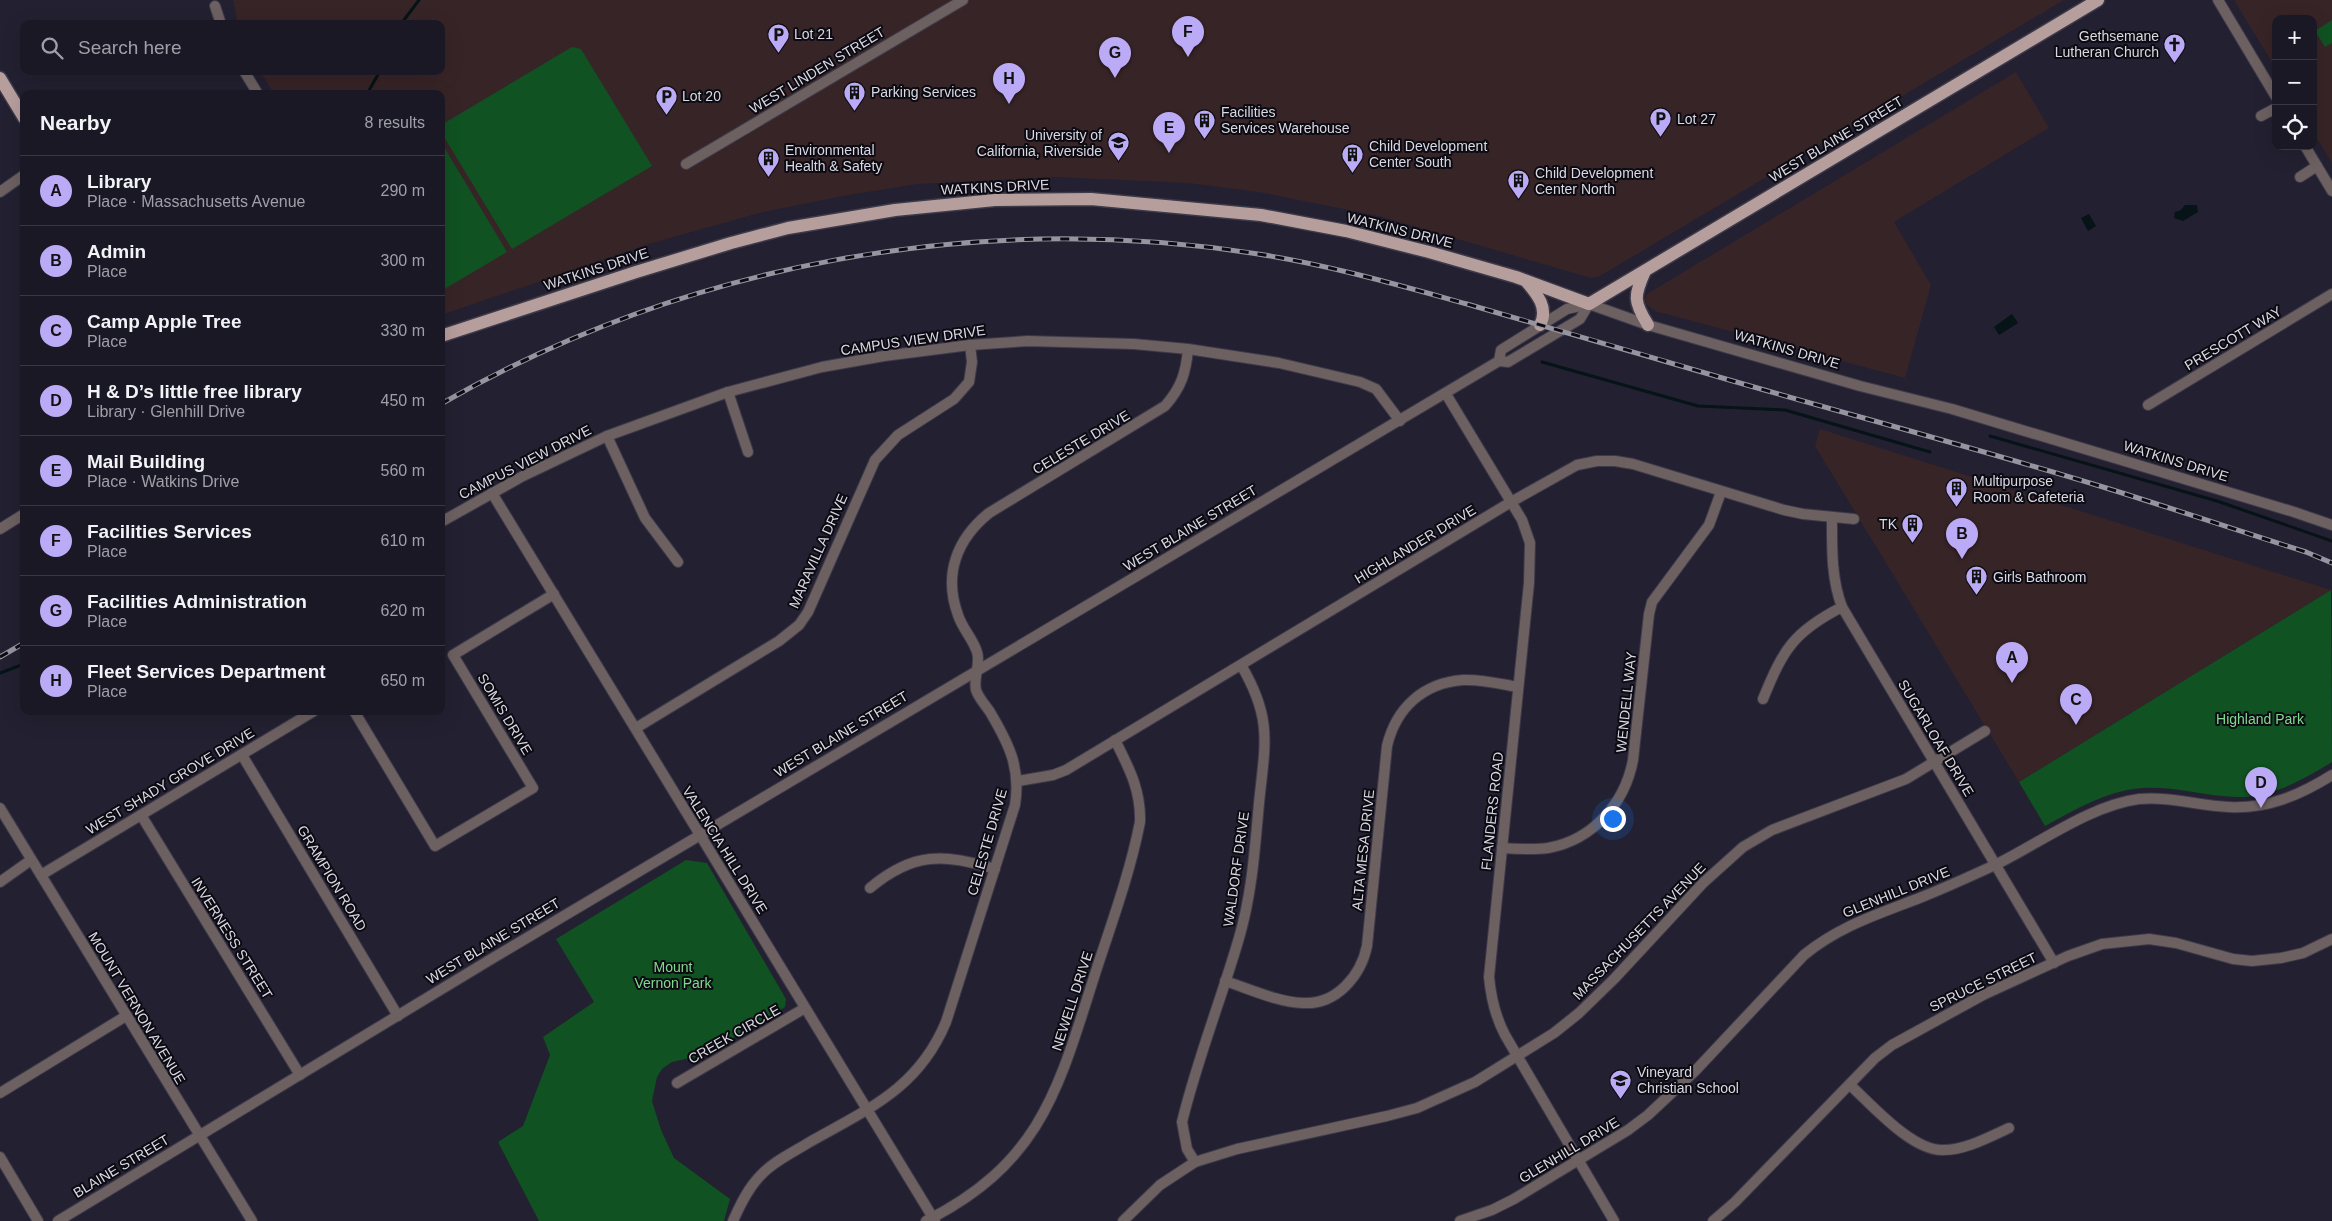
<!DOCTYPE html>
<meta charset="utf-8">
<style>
:root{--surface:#1a1825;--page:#272532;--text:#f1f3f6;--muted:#9fa0a7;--line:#383742;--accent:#bbaaf6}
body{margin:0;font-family:Arial,sans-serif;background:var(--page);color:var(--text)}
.controls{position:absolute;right:15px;top:15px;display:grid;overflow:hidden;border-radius:10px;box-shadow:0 5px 20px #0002}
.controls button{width:45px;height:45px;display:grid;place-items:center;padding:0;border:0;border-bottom:1px solid var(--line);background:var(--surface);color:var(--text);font:25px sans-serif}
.you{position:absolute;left:1612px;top:818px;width:18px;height:18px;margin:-12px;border:4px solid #fff;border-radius:50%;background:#1a73e8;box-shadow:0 0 0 8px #1a73e833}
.badge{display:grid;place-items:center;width:32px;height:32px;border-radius:50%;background:var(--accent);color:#111;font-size:16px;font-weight:700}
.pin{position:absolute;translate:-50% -41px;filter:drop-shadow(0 1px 2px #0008)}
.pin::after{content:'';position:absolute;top:26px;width:18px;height:15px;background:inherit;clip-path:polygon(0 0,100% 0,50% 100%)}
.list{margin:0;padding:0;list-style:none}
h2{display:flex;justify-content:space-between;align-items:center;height:65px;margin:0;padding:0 20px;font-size:21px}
h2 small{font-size:16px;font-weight:400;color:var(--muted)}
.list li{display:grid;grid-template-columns:32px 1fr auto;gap:15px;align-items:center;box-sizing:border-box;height:70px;padding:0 20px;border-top:1px solid var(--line)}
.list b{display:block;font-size:19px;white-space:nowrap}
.list p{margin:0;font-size:16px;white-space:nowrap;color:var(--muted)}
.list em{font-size:16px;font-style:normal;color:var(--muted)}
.icon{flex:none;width:28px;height:28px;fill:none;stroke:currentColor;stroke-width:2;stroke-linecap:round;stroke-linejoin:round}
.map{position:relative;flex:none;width:2332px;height:1221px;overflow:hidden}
.search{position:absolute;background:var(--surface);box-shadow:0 5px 20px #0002;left:20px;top:20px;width:425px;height:55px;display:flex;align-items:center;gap:12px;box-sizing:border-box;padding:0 18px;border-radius:10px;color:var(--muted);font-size:19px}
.panel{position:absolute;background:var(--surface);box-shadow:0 5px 20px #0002;left:20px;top:90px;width:425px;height:625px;border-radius:10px}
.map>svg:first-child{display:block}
</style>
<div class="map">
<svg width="2332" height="1221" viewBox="0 0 2332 1221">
<rect width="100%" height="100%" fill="#232031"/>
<!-- commercial -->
<g fill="#372427">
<polygon points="233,0 2064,0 1600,276 1591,278 1379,216 1259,192 1188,183 1056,177 918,184 848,195 763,212 652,243 441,315 441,94 274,94 260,71 441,71 441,24 238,24"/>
<polygon points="2234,0 2332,0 2332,163 2313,132 2313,19 2276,19 2276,69"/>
<polygon points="2016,72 2049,128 1894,222 1931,285 1905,378 1655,311 1646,304 1645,299 1647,294"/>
<polygon points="1820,429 2331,590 2019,782 1815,446"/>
</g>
<!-- green -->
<g fill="#105222">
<polygon points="2332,20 2332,43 2325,47 2315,31"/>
<polygon points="572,47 581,49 652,166 512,249 441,132 441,125"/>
<polygon points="441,142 507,252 441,291"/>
<path d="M2331,590L2332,762C2303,780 2271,798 2236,797C2201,796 2169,784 2133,789C2101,794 2073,811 2045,826L2019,782Z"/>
<polygon points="686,860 707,863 786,999 785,1007 777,1012 704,1055 672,1062 662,1069 657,1077 652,1101 661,1130 674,1158 730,1199 724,1221 539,1221 498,1142 523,1126 550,1055 543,1037 594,1002 556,939"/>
</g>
<!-- water -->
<g fill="#061317">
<polygon points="2185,205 2197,205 2198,212 2183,221 2174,218 2175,212 2181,210"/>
<polygon points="2089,214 2096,226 2088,231 2081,218"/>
<polygon points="2012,314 2018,323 1999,335 1994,327"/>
</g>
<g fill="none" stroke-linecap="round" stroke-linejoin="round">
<!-- stream -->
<g stroke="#061317" stroke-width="3">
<polyline points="401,24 419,0"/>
<polyline points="367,94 380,71"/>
<polyline points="1542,362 1698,406 1785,410 1930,452"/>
<polyline points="1990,436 2217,501 2332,541"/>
<polyline points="0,673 24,664"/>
</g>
<defs>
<g id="minor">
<polyline points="2218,0 2276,97"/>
<polyline points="215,6 221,24"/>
<polyline points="244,71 258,94"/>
<polyline points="2261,116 2276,108"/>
<polyline points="2305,146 2332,191"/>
<polyline points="686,164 963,0"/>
<polyline points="2300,177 2317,166"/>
<polyline points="0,192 24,175"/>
<polyline points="1589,304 1648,325 1860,386 1952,409 2294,512 2332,525"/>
<polyline points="1499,361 1501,350 1567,309 1589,304"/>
<polyline points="728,392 748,452"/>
<path d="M1446,394L1522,520L1530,543L1529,583L1489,977C1491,998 1495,1016 1505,1035L1614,1221"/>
<polyline points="2148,405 2332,294"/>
<polyline points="607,436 645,518 678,562"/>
<polyline points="492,493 935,1221"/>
<path d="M1832,517C1832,547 1831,578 1842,607L2054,963"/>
<polyline points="441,522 523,476 607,436 728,392 822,367 884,356 970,345 1028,341 1134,344 1188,349 1279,363 1360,382 1376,389 1400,421"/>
<polyline points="0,529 24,514"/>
<path d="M1763,699C1783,650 1793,632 1842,607"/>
<polyline points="354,711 435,846 533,788 453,655 554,594"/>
<polyline points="636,728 779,641 799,625 808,612 875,460 898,435 954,399 969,382 972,362 970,345"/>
<polyline points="242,755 398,1016"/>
<polyline points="1018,781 1053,775 1066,770 1511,502 1577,465 1597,461 1615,461 1633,464 1784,510 1803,514 1854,519"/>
<polyline points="0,808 252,1221"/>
<polyline points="141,815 300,1075"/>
<path d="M1502,848C1517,849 1533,850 1548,848C1593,840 1625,803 1633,760L1649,614L1652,602L1709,525L1721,492"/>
<polyline points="41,875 314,711"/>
<polyline points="0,882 31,860"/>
<path d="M870,888C914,851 944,854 995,869"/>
<path d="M1225,981C1250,989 1277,1002 1303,1003C1337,1005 1361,975 1367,946L1387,746C1396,708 1423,683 1463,680C1481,679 1501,684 1518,687"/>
<polyline points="677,1083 805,1008"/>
<path d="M1850,1085C1872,1105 1912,1151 1943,1150C1966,1150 1989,1137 2009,1128"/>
<polyline points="0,1093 126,1016"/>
<polyline points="0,1157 38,1221"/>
<path d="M1195,1162L1187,1149L1182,1122C1197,1060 1221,1000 1239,938C1252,894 1255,848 1259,803C1265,744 1273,719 1241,665"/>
<polyline points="58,1221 493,958 1499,361 1508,362 1580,319 1589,304"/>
<path d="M733,1221C740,1205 748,1188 761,1175C774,1161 792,1153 808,1143C868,1109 918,1089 946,1022L1015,805C1021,768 1009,744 990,712C986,706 978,697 976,690C973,678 981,663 977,652C973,639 962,628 958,615C943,574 957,539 989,513L1165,406C1181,388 1186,373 1188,349"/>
<path d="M926,1221C1043,1162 1059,1086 1096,971C1112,922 1130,873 1140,822C1141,790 1129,768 1115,740"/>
<polyline points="1123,1221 1160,1185 1195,1162 1237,1149 1387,1116 1417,1108 1475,1082 1554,1033 1579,1013 1614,979 1703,883 1743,847 1772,830 1906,779 1985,731"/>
<path d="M1460,1221L1492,1210L1514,1199L1628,1130L1648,1115L1696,1070L1804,955C1841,925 1879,914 1922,897C1947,887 1971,876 1995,865C2038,844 2091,805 2139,799C2170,796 2199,806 2229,807C2268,809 2300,795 2332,775"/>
<polyline points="1713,1221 1735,1202 1875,1058 1892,1045 1983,995 2068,956 2102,944 2149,939 2176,943 2233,959 2252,961 2281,958 2303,953 2332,939"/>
</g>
<g id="major">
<polyline points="0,78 24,118"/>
<path d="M1645,271C1634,296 1633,301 1648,325"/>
<path d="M1526,281C1537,294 1549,308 1540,325"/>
<polyline points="441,336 636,272 731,243 788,228 895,210 995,200 1091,199 1261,215 1346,231 1429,252 1516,277 1589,304 2098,0"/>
</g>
</defs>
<!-- minor casing -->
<use href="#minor" stroke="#3d3a4a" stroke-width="12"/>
<!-- major casing -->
<use href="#major" stroke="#3d3a4a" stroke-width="15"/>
<!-- minor -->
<use href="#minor" stroke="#6c6060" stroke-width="10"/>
<!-- major -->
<use href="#major" stroke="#b69e9d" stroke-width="12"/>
<defs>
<g id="rail">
<path d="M441,404C687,263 979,210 1258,254C1329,265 1398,285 1467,304C1551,328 1635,352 1719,377C1847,414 1975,448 2103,487C2171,508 2239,531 2306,552L2332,563"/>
<polyline points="0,657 24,643"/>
</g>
</defs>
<!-- rail casing -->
<use href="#rail" stroke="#9794a2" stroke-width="5"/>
<!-- rail -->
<use href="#rail" stroke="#0c0b12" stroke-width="3" stroke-dasharray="9" stroke-linecap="butt"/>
</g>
<!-- icons -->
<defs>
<symbol id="parking-pin" viewBox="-11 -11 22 30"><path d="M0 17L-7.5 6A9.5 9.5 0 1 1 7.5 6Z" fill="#bbaaf6" stroke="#0c0b12"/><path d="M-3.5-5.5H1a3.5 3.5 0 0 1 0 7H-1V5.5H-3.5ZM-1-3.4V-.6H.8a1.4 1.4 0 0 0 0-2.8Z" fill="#111"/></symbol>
<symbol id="church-pin" viewBox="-11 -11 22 30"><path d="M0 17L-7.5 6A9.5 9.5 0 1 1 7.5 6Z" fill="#bbaaf6" stroke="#0c0b12"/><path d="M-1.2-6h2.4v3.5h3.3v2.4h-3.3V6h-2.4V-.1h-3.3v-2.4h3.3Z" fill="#111"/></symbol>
<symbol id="building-pin" viewBox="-11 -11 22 30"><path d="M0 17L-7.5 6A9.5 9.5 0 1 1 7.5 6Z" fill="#bbaaf6" stroke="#0c0b12"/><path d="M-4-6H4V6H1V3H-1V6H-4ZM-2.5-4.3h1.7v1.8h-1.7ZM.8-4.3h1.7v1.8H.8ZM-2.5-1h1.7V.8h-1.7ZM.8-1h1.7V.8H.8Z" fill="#111"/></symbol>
<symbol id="university-pin" viewBox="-11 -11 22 30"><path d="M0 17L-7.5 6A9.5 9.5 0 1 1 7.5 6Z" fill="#bbaaf6" stroke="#0c0b12"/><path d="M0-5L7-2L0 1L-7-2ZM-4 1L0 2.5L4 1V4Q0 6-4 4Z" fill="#111"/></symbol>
<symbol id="school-pin" viewBox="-11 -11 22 30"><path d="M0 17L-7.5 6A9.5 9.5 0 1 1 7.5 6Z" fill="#bbaaf6" stroke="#0c0b12"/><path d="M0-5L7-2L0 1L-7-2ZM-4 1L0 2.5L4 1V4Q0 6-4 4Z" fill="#111"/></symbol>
</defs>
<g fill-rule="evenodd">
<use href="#parking-pin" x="766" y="22" width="25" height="34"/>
<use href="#church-pin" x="2162" y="32" width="25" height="34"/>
<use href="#building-pin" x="842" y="80" width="25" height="34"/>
<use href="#parking-pin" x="654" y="84" width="25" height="34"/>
<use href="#parking-pin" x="1648" y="106" width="25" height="34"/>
<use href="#building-pin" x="1192" y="108" width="25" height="34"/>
<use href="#university-pin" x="1106" y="130" width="25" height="34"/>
<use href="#building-pin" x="1340" y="142" width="25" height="34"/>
<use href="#building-pin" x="756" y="146" width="25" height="34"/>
<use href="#building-pin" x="1506" y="168" width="25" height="34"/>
<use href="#building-pin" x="1944" y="476" width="25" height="34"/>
<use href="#building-pin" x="1900" y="512" width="25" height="34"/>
<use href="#building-pin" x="1964" y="564" width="25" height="34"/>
<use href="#school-pin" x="1608" y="1068" width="25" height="34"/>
</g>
<g text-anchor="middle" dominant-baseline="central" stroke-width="4" stroke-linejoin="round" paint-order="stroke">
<!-- poi labels -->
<g font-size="14" fill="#dad8e4" stroke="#0c0b12" text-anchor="start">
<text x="794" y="34">Lot 21</text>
<text x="2159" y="36" text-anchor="end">Gethsemane<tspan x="2159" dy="16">Lutheran Church</tspan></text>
<text x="871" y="92">Parking Services</text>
<text x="682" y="96">Lot 20</text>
<text x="1221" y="112">Facilities<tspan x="1221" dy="16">Services Warehouse</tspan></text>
<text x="1677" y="119">Lot 27</text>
<text x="1102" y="135" text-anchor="end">University of<tspan x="1102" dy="16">California, Riverside</tspan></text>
<text x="1369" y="146">Child Development<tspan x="1369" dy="16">Center South</tspan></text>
<text x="785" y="150">Environmental<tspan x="785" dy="16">Health &amp; Safety</tspan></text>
<text x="1535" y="173">Child Development<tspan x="1535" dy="16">Center North</tspan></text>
<text x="1973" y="481">Multipurpose<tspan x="1973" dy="16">Room &amp; Cafeteria</tspan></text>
<text x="1897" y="524" text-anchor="end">TK</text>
<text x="1993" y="577">Girls Bathroom</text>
<text x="1637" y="1072">Vineyard<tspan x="1637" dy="16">Christian School</tspan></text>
</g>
<!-- street labels -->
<g font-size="14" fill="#dad8e4" stroke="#0c0b12">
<text transform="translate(817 70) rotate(-31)">WEST LINDEN STREET</text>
<text transform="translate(1836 139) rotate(-31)">WEST BLAINE STREET</text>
<text transform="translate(995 187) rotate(-3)">WATKINS DRIVE</text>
<text transform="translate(1400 230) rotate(14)">WATKINS DRIVE</text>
<text transform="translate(596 269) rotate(-18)">WATKINS DRIVE</text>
<text transform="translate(2233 338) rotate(-31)">PRESCOTT WAY</text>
<text transform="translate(913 340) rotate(-8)">CAMPUS VIEW DRIVE</text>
<text transform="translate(1787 349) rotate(16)">WATKINS DRIVE</text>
<text transform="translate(1081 442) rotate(-31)">CELESTE DRIVE</text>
<text transform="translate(2176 461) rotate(17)">WATKINS DRIVE</text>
<text transform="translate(525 462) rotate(-27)">CAMPUS VIEW DRIVE</text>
<text transform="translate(1190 528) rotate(-31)">WEST BLAINE STREET</text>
<text transform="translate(1415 544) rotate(-31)">HIGHLANDER DRIVE</text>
<text transform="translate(818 551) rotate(-66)">MARAVILLA DRIVE</text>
<text transform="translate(1626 702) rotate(-84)">WENDELL WAY</text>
<text transform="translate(505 714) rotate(59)">SOMIS DRIVE</text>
<text transform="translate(841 734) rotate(-31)">WEST BLAINE STREET</text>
<text transform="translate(1936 738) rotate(59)">SUGARLOAF DRIVE</text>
<text transform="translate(170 781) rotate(-31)">WEST SHADY GROVE DRIVE</text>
<text transform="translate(1492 811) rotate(-84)">FLANDERS ROAD</text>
<text transform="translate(987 842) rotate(-74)">CELESTE DRIVE</text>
<text transform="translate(725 850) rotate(58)">VALENCIA HILL DRIVE</text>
<text transform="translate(1363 850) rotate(-84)">ALTA MESA DRIVE</text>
<text transform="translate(1236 869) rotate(-82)">WALDORF DRIVE</text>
<text transform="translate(332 878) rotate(59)">GRAMPION ROAD</text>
<text transform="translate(1896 892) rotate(-22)">GLENHILL DRIVE</text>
<text transform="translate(1639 931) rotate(-46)">MASSACHUSETTS AVENUE</text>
<text transform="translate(232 938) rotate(58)">INVERNESS STREET</text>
<text transform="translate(493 941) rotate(-31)">WEST BLAINE STREET</text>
<text transform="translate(1983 982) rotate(-26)">SPRUCE STREET</text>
<text transform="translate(1072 1001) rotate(-72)">NEWELL DRIVE</text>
<text transform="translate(137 1008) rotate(59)">MOUNT VERNON AVENUE</text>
<text transform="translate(734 1034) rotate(-30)">CREEK CIRCLE</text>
<text transform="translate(1569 1150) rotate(-31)">GLENHILL DRIVE</text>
<text transform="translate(121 1166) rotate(-31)">BLAINE STREET</text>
</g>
<!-- park labels -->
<g font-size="14" fill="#80d98e" stroke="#0c0b12">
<text x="2260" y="719">Highland Park</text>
<text x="673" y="967">Mount<tspan x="673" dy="16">Vernon Park</tspan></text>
</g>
</g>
</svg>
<div class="controls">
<button>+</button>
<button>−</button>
<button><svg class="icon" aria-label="locate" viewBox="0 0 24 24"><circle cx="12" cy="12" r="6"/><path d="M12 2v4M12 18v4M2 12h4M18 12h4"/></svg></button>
</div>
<div class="you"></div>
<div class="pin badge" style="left:2012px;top:683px">A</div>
<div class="pin badge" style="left:1962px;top:559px">B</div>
<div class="pin badge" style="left:2076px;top:725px">C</div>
<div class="pin badge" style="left:2261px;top:808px">D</div>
<div class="pin badge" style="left:1169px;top:153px">E</div>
<div class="pin badge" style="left:1188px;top:57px">F</div>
<div class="pin badge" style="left:1115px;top:78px">G</div>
<div class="pin badge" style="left:1009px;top:104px">H</div>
<div class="search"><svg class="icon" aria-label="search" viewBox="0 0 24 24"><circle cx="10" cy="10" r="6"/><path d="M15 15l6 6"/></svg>Search here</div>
<section class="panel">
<h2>Nearby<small>8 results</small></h2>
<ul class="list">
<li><span class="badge">A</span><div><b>Library</b><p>Place · Massachusetts Avenue</p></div><em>290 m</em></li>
<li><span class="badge">B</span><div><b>Admin</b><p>Place</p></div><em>300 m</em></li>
<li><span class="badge">C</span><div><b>Camp Apple Tree</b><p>Place</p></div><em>330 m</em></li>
<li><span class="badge">D</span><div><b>H &amp; D’s little free library</b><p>Library · Glenhill Drive</p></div><em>450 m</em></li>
<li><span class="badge">E</span><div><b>Mail Building</b><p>Place · Watkins Drive</p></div><em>560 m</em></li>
<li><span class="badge">F</span><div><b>Facilities Services</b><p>Place</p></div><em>610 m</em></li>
<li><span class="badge">G</span><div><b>Facilities Administration</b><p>Place</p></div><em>620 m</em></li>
<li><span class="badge">H</span><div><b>Fleet Services Department</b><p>Place</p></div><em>650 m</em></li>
</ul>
</section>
</div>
